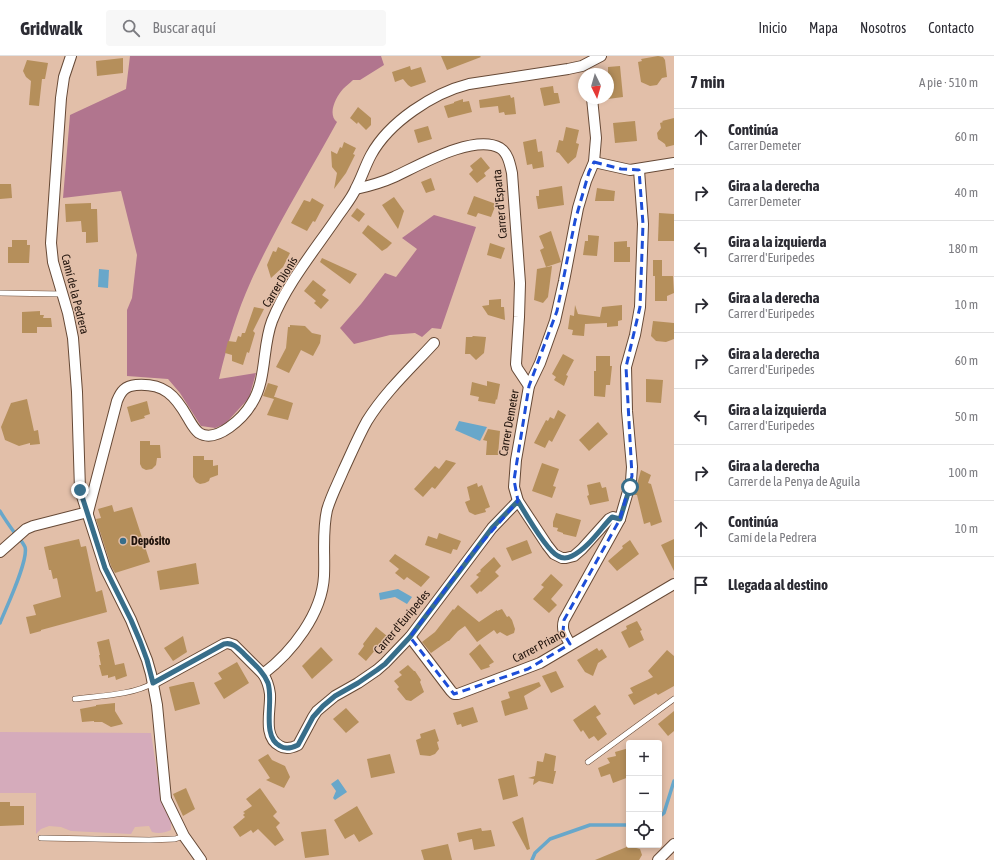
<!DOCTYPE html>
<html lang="es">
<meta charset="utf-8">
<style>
:root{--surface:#fff;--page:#f7f7f7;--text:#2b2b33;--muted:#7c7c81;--line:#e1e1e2}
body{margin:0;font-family:"Asap Condensed",sans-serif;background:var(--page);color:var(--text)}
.controls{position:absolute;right:12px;bottom:12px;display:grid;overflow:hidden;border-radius:4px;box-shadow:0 2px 6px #0003}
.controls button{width:36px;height:36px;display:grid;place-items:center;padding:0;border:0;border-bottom:1px solid var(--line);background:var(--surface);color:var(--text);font:20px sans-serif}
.compass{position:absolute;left:578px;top:12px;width:36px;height:36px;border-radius:50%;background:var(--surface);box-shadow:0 2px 6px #0003;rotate:175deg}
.stop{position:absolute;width:12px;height:12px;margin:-9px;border:3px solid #386e8a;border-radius:50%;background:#fff}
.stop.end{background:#386e8a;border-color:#fff;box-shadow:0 1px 4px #0008}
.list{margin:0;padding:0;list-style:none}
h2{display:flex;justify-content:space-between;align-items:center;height:52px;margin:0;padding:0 16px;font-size:17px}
h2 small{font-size:13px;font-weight:400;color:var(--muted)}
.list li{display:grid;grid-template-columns:26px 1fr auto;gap:12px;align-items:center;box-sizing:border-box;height:56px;padding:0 16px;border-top:1px solid var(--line)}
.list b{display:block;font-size:15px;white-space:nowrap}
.list p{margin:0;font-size:13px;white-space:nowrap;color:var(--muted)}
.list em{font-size:13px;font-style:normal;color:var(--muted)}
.icon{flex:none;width:22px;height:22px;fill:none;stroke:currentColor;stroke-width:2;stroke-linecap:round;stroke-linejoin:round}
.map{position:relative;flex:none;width:674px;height:804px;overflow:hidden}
header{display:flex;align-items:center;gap:24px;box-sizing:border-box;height:56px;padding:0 20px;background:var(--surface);border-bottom:1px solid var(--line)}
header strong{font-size:19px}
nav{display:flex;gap:22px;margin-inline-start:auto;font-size:14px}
.search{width:280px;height:36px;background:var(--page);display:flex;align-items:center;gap:10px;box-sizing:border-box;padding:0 14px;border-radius:4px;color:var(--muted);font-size:15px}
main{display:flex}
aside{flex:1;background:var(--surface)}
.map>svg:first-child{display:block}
</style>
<header>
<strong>Gridwalk</strong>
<div class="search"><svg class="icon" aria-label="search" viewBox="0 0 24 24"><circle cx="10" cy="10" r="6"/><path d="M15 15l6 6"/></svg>Buscar aquí</div>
<nav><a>Inicio</a><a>Mapa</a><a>Nosotros</a><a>Contacto</a></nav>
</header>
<main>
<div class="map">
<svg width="674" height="804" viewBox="0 0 674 804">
<rect width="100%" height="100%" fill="#e2bfa9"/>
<!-- green -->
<path fill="#d5abbb" d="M0,676L151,677L161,743L171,766V774C164,777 159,778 152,776L149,770L135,771L131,778L71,775L61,771L49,770L41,773L36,778V737H0Z"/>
<!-- forest -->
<g fill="#b1758e">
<path d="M130,0H381L384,9L360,24H353C350,27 346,30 343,33C336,41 327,58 337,66C308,119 276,170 251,225C237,256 227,289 219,323L256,317L249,342L225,368L215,372L201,370L180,337L168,323L127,320V254L132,242L137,199L121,135L63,142L70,59L126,33Z"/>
<polygon points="434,159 476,171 441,273 432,272 422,281 415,277 390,279 354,288 340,272 361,248 385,217 396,221 417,193 402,182"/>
</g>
<!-- water -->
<g fill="#68a7ca">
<polygon points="99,213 109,214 108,232 98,231"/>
<polygon points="459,365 487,371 480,385 455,374"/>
<polygon points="398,533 412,541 407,548 395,541 380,544 379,537"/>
<polygon points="338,723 347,736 335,744 333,742 336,735 331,728"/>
</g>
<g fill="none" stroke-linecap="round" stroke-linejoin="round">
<!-- stream -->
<g stroke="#68a7ca" stroke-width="3.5">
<path d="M0,455C4,462 9,469 14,476C18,481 22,485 25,491C29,504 6,552 0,567"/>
<polyline points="659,761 664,757 674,725"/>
<polyline points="532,804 535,797 550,783 590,769 629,769"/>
</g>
</g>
<!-- building -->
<g fill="#b58f5b">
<polygon points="441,0 480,0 481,1 447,14"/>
<polygon points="658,0 663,1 665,4 667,21 662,22 657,29 650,30 641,26 638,6 642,5 641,3"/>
<polygon points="123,2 123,17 97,20 96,5"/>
<polygon points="27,4 48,7 45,23 42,23 39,50 29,49 31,25 26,21 23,15"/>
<polygon points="410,10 411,14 421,11 426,26 411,31 408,29 403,23 395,26 392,16"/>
<polygon points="620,10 623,41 608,43 608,11"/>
<polygon points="553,30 554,37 558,37 560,47 544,50 540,32"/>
<polygon points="510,39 511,42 514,41 516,58 505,59 504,56 499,57 498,50 480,52 479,44"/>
<polygon points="463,43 463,46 469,45 472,56 448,62 444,50 454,47 454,46"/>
<polygon points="358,51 371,62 371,69 366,74 358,66 357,68 350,62"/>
<polygon points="674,62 674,89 666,91 665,88 658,83 657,77 661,72 660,67 663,66 662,65"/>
<polygon points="635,65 637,85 615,87 613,67"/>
<polygon points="428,70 432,83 418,87 414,74"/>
<polygon points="566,71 579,74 576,87 579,88 576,101 568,108 559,97 556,96 559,84 563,85"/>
<polygon points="536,83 538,96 542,95 544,111 533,113 532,108 527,109 523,86"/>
<polygon points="344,86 356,92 353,98 355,99 346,117 334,133 337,117 332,111 331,95 337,98 340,91 342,92"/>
<polygon points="481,101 490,112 484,117 486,120 477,127 469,118 473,114 470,110"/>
<polygon points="431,122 435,134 426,137 421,126"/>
<polygon points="0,128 11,128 12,142 0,143"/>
<polygon points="562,130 564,149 538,153 536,140 539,140 539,134"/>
<polygon points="597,132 615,135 614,145 595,145"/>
<polygon points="474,140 496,148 491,161 478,157 476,161 467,158"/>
<polygon points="394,141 404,155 398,173 382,149"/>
<polygon points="312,142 324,149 315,166 313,165 307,175 291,167 304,144 310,146"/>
<polygon points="91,147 91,153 97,153 98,186 86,187 86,176 82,176 81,165 66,166 65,148"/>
<polygon points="357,152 365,158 359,166 351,160"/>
<polygon points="659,157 674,158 674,185 658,185"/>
<polygon points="368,169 392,187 387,192 382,195 362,177"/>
<polygon points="551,175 561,206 546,211 540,194 544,192 539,180"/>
<polygon points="588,179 599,180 597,200 583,199 585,185 588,185"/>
<polygon points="12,184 27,184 27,189 30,189 29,207 8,207 8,191 12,191"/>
<polygon points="627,185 627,191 630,191 630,206 614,206 614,186"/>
<polygon points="490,187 505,192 501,203 487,199"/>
<polygon points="278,191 290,197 283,211 271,222 267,209 273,195 276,196"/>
<polygon points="322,202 357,218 350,228 320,206"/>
<polygon points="653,204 662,204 662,220 661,220 673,220 674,237 667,240 667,245 655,245 655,220 653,220"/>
<polygon points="552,210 548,241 543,247 534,244 537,213"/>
<polygon points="313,224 326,234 322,239 329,244 321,253 314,247 316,245 304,235"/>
<polygon points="501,243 501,251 504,251 505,264 488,259 482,250 489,249 489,244"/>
<polygon points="575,249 578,258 600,261 602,251 622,249 622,264 618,265 618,270 607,271 607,267 585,268 584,280 572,279 573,274 568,273 570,259 574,260"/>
<polygon points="254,251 264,253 253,275 255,277 249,297 247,296 243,309 232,305 232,299 225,297 228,285 236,286 238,280 241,281 242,277 245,277"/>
<polygon points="40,255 40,259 44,259 43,262 51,262 52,271 37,271 37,277 22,277 22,256"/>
<polygon points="653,265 674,267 674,283 666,286 656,285 651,280"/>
<polygon points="290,269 305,270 312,277 321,279 320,287 313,300 301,294 289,317 276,311 286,292 288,271 290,271"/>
<polygon points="473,280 486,281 484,297 476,304 470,298 465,298 466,281 472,281"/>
<polygon points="563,298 574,304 566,319 568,320 564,330 554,324 556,321 552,318"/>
<polygon points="596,300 610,300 610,310 612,310 610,329 606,329 605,341 594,340 594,315 596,315"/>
<polygon points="646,323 663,324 661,347 646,346"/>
<polygon points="487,325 500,328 497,344 496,343 495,348 478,345 479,341 470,339 472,326 487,330"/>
<polygon points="268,327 278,330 274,341 275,341 293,347 288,364 267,359 274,343 263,340"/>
<polygon points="27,343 34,375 38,374 40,388 30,389 30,387 19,390 5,384 1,371 11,347"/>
<polygon points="147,345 150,358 144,360 145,362 131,366 127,351"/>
<polygon points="558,354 566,359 552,386 549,384 545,392 534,387 546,364 548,365 550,361 554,363"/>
<polygon points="598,366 608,378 589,395 579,384"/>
<polygon points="488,373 500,375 498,399 486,399 487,385 483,384"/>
<polygon points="140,385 150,385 150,389 160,389 161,402 157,402 156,409 152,413 146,414 142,412 140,408"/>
<polygon points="193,400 204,400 204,404 213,404 213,410 218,409 218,419 210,422 209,425 205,427 200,428 196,426 193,421"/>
<polygon points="446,404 456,407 435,433 432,431 423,441 414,433 435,410 439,413"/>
<polygon points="542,407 559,413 553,430 556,431 552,442 532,435"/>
<polygon points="641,414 651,419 648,427 651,428 662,466 651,470 650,466 644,468 637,439 634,439"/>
<polygon points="600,426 602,432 606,431 609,445 590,449 587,440 589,439 587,429"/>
<polygon points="477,427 478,431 482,429 490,451 485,453 486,456 475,459 469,456 465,446 470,444 467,431"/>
<polygon points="112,449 114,456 132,451 150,506 115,517 111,510 96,463 101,462 98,453"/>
<polygon points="556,457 581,464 576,481 563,478 563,477 557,475 558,472 553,471 553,466"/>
<polygon points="439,477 461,485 457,494 453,493 451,498 425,489 428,480 437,483"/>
<polygon points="79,483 81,491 86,490 96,536 102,534 107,556 41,574 41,575 30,578 26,561 36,559 33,549 61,541 57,522 53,523 51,514 49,514 44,491"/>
<polygon points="674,483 674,515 661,489"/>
<polygon points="527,484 532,497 512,505 506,492"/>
<polygon points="630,484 639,498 617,515 608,505 623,492 622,490"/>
<polygon points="395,498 430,521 421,531 407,521 404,524 395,517 399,513 389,505"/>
<polygon points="494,501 501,510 495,516 499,520 481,536 480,535 477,538 470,530 479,521 476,519 481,515 480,514"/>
<polygon points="196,507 199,528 160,534 157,515"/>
<polygon points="551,518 563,529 551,543 557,549 549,557 533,543 544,531 541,529"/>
<polygon points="458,549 479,566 497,554 497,555 502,553 507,561 509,560 512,564 515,573 514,577 507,580 500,576 497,578 494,574 477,586 465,570 458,575 449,585 448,585 431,597 422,586 435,576 453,553 454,554"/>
<polygon points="637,565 642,574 640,575 644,584 629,592 621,576 627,573 626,570"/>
<polygon points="376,571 387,580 366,605 358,598 364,590 363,588"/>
<polygon points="183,580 187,596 173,605 164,592"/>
<polygon points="109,583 115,609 124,607 127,620 116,624 115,620 108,622 108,619 102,620 99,609 101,609 99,599 100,599 97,586"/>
<polygon points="480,588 494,606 489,609 490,611 481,614 469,598"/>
<polygon points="321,591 333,604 312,623 302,610"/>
<polygon points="597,592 599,595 602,593 607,601 598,607 593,620 585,616 577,604"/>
<polygon points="667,594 674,600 674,630 658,639 656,637 634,649 628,639 633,637 630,632 653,621 648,615"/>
<polygon points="237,606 249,627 224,643 214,627 222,623 218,617"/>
<polygon points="408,609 414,615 415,615 421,624 420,626 424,636 411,645 406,644 397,633 399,631 394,625 402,619 399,616"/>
<polygon points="556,615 564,631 551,637 542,620"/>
<polygon points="190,626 194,626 200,648 175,655 169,631"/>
<polygon points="539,626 541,630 524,640 528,653 505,660 501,645 510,642 508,636"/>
<polygon points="115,647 115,655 123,668 111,671 102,666 94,666 94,665 82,666 80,653 96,650 96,649"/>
<polygon points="595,649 601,658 596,661 607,678 598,685 594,680 589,683 583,674 581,676 573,664"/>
<polygon points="473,651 478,666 462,671 461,668 457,669 453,657"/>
<polygon points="346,652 359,666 346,677 333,663"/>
<polygon points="674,655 674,675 668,680 658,668"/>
<polygon points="435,673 439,685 437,686 439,693 435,698 430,700 420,699 416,684 421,682 420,678"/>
<polygon points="629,692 629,708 626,709 629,721 613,727 610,718 601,721 598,712 610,707 607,702 616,700 615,696"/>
<polygon points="545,697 556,700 554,715 556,715 553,728 539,725 533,729 534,723 528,722 535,720 537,705 543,706"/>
<polygon points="268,698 272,704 285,710 290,721 284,732 266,724 270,722 258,704"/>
<polygon points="390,698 395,717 371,722 367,703"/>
<polygon points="514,719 518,740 503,744 498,723"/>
<polygon points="186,732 195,753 183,760 173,738"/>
<polygon points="260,732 277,756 273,760 280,767 276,771 284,784 275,790 258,773 253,777 251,774 240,781 233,771 245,761 243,759 245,757 243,756 252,750 246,743"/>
<polygon points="0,746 10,746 10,750 24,750 24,769 0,770"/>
<polygon points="357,750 373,778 359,786 354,778 345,783 334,764"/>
<polygon points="523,761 530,793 527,794 512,766"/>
<polygon points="481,772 482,775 491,774 495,790 474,794 472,783 459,786 457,777"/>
<polygon points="326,773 329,799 305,802 301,776"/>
<polygon points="448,788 452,804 424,804 421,794"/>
<polygon points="629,790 640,793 642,799 639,804 595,804"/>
</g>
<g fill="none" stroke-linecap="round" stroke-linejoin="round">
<defs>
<g id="service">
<polyline points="0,237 62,238"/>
<path d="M75,643C97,640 134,639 153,627"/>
<polyline points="588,706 674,643"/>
<polyline points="41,782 149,784 175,783 184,780"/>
</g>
<g id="minor">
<polyline points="71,0 64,21 61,42 51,187 53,206 68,257 73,282 77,336 80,434 105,512 131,564 147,604 151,618 157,649 166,743 184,780 201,804"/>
<polyline points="592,42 596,82 594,106 586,125 578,152 564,225 555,265 540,307 529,330 516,404 514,431 518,445 547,489 554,498 562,502 566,502 574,500 582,493 609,463 613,461 620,463"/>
<polyline points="594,106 630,114 674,107"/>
<path d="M356,133C369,130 381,127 394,121C418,110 474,77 500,92C508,97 510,108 512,117L520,227L519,261L516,308L517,312L529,330"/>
<path d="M434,287C411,312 385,336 367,365C358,381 351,398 343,415C338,427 331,440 327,454C322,476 325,498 324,520C322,558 292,596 263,618C267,624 269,630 270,638C271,654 262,681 280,690C286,694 292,692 298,689L313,661L317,655L335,640L358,627L377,614L385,607L410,581L492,472L518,445"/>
<path d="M88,456L117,345C121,335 125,330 136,329C164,327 175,339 188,362C191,367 194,373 199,377C217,388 244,361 252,347C267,323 262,291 272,265C287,227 315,194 338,160C344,151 352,142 356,132C362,121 365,110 371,99C389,66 433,37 469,28L568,13L582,10L601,0"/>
<polyline points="0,496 26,473 33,470 88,456"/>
<polyline points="410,581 451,635 454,638 458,638 540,607 674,528"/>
<path d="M570,588C565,579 561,574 564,564L620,463L631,425L632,411L627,355L626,311L635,279L640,251L643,168L639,114"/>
<polyline points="153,627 224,588 228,587 234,589 263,618"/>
<polyline points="658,804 674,788"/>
</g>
</defs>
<!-- service casing -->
<use href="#service" stroke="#664936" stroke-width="6"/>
<!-- minor casing -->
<use href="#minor" stroke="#664936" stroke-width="12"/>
<!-- service -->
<use href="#service" stroke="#fff" stroke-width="5"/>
<!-- minor -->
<use href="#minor" stroke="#fff" stroke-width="10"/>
</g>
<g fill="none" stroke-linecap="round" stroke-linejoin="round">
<!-- route -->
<path stroke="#386e8a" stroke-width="5" d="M80,434L105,512L131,564L140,585L147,604L153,627L224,588C233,586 238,592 244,598C253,607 263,615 268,627C274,645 261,680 280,690C286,694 292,692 298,689L313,661L323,650L335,640L358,627L377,614L385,608L410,581L492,472L518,445C525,457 547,495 558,500C563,503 568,502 572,500C587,493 599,475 610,463L612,461L620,463L630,431"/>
</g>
<!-- marked area -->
<path fill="none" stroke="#1d4ed8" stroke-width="3" stroke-dasharray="8 5" stroke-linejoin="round" d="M594,106L621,113L639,114L643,168L640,251L626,311L632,420L620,463L564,564L563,576L570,588L528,613L454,638L410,581L470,500L518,445L514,424L529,330L557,255L575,165L589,116Z"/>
<!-- markers -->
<circle fill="#386e8a" stroke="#e2bfa9" stroke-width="1.5" cx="123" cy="485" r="4"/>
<g text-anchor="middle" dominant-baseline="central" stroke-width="3" stroke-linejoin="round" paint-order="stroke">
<!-- street labels -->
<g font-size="12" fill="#20130c" stroke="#e2bfa9">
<text transform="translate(500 148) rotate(-95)">Carrer d'Esparta</text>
<text transform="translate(280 226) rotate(-59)">Carrer Dionís</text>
<text transform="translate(75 238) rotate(76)">Camí de la Pedrera</text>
<text transform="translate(509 367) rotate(-80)">Carrer Demeter</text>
<text transform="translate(402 566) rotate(-50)">Carrer d'Euripedes</text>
<text transform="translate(539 590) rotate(-28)">Carrer Priano</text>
</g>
<!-- poi labels -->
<g font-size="12" font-weight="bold" fill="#20130c" stroke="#e2bfa9" text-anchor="start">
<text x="131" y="485">Depósito</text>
</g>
</g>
</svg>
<div class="controls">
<button>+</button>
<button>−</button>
<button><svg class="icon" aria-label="locate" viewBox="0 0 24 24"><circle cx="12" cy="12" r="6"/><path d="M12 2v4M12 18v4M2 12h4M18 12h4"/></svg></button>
</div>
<svg class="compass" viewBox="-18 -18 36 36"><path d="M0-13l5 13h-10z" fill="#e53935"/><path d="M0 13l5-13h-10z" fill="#7c7c81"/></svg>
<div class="stop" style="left:630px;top:431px"></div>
<div class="stop end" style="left:80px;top:434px"></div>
</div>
<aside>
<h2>7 min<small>A pie · 510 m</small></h2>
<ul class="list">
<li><svg class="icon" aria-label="ahead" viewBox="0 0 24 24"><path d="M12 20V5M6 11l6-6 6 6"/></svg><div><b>Continúa</b><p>Carrer Demeter</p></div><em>60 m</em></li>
<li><svg class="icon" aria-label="right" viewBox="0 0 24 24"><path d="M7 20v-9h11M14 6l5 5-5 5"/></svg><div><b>Gira a la derecha</b><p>Carrer Demeter</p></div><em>40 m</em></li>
<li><svg class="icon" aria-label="left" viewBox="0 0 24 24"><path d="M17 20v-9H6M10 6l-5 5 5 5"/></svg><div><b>Gira a la izquierda</b><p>Carrer d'Euripedes</p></div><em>180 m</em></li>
<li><svg class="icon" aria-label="right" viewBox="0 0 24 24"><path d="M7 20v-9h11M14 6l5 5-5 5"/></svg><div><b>Gira a la derecha</b><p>Carrer d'Euripedes</p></div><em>10 m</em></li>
<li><svg class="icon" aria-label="right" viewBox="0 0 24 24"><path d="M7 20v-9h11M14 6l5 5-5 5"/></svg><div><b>Gira a la derecha</b><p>Carrer d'Euripedes</p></div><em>60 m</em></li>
<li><svg class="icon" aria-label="left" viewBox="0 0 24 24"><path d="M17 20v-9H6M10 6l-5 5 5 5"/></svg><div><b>Gira a la izquierda</b><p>Carrer d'Euripedes</p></div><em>50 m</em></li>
<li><svg class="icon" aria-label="right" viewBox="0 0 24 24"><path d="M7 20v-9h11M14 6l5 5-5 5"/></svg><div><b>Gira a la derecha</b><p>Carrer de la Penya de Aguila</p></div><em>100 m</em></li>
<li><svg class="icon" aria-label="ahead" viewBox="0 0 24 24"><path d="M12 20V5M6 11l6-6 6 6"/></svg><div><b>Continúa</b><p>Camí de la Pedrera</p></div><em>10 m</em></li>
<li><svg class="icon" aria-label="arrive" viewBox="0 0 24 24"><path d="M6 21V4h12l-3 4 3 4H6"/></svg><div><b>Llegada al destino</b></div></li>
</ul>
</aside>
</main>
